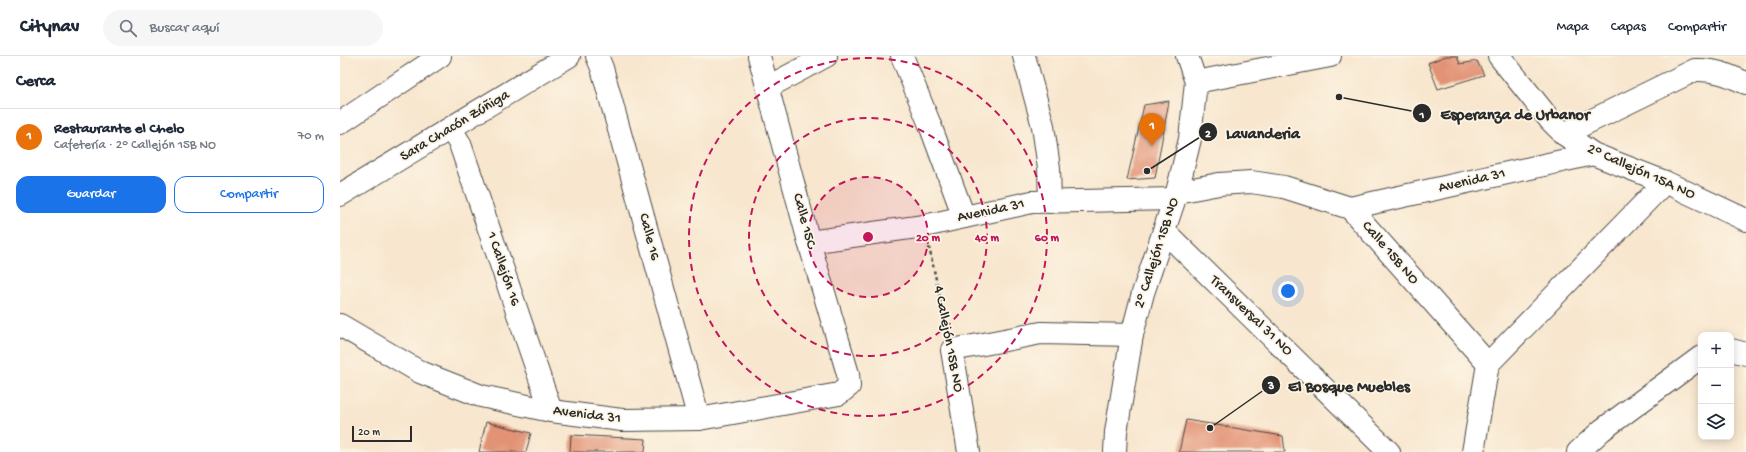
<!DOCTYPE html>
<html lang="es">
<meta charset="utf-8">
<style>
:root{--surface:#fff;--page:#f6f6f7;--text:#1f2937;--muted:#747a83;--line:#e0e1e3;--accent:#1a73e8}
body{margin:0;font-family:"Gochi Hand",sans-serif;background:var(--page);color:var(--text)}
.controls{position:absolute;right:12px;bottom:12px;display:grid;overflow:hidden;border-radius:8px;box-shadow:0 2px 10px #0003}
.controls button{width:36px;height:36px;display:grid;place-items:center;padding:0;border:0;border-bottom:1px solid var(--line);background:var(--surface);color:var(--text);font:20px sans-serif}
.scale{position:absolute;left:12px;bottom:10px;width:60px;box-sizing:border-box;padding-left:4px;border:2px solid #2b2b2b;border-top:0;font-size:11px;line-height:14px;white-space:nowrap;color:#2b2b2b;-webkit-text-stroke:3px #fcf5e5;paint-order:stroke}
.you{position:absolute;left:948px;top:235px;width:14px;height:14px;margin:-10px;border:3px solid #fff;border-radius:50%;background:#1a73e8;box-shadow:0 0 0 6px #1a73e833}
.badge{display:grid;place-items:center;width:26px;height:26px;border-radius:50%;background:var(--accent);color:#fff;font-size:13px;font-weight:700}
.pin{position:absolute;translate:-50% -33px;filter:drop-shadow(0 1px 2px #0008)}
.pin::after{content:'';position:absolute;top:21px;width:14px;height:12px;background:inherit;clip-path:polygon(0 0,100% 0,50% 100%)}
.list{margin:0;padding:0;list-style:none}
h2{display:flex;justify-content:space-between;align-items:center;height:52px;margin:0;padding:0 16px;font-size:17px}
h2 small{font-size:13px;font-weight:400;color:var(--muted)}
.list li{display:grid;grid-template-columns:26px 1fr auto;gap:12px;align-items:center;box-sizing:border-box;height:56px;padding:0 16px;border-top:1px solid var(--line)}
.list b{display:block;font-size:15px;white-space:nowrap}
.list p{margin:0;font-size:13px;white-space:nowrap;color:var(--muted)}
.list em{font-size:13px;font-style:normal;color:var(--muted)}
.actions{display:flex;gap:8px;padding:12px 16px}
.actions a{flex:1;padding:9px 0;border:1px solid var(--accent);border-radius:12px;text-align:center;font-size:14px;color:var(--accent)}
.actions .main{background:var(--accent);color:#fff}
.icon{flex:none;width:22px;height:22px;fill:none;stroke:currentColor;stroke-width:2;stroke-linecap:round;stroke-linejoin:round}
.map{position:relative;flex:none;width:1406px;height:396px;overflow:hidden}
header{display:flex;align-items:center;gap:24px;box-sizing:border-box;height:56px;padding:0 20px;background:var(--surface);border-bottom:1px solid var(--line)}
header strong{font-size:19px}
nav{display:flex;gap:22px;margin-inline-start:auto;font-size:14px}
.search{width:280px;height:36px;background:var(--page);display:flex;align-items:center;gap:10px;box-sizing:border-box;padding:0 14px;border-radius:22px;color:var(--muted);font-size:15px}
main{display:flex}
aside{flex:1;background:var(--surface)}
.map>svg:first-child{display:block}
</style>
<header>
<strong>Citynav</strong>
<div class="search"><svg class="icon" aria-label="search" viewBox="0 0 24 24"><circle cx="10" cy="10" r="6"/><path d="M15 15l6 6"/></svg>Buscar aquí</div>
<nav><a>Mapa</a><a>Capas</a><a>Compartir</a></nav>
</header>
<main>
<aside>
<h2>Cerca<small></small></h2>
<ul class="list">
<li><span class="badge" style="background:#e8710a">1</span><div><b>Restaurante el Chelo</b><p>Cafetería · 2° Callejón 15B NO</p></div><em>70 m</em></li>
</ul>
<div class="actions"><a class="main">Guardar</a><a>Compartir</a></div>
</aside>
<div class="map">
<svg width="1406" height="396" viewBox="0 0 1406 396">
<rect width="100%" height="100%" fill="#fcf5e5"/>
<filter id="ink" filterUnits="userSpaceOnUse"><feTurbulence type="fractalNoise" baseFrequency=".025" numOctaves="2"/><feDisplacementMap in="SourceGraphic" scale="8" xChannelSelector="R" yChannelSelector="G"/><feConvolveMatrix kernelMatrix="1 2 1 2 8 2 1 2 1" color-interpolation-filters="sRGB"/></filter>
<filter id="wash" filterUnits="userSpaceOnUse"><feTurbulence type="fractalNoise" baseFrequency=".012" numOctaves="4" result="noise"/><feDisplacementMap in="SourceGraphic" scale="16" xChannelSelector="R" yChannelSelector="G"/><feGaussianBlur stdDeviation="0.9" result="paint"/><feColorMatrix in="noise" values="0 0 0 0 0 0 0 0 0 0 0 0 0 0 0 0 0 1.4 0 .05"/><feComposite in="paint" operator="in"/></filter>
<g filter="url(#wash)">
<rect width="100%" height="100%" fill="#f8e6ce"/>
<g id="blocks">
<!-- building -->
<g fill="#e29274">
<polygon points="1106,0 1117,0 1120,8 1137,5 1144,19 1098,33 1088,7"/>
<polygon points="829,45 815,122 787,124 804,49"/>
<polygon points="846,364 943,380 945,396 839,396"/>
<polygon points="146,366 191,377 186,396 139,396"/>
<polygon points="231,379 306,383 305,396 230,396"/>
</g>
</g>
</g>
<g filter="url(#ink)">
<use href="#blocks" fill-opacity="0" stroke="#4a4743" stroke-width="1"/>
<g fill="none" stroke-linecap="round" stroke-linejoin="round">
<defs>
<g id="minor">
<polyline points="257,0 262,12 359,363"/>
<polyline points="562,0 590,69 624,161"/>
<polyline points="684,0 703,70 709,112 710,146"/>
<polyline points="1159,0 1210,64 1224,78 1253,98 1325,126 1406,164"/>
<polyline points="856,26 990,0"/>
<polyline points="428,31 486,0"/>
<polyline points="0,67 100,0"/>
<polyline points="111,73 120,88 211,355"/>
<path d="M1224,78L1355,14C1375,13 1388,19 1406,27"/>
<polyline points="837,136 879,128 911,126 944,131 1010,152 1148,308 1133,396"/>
<polyline points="0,139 229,0"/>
<polyline points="1010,152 1253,98"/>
<polyline points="824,175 1049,396"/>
<polyline points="469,186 584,170 692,146 834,143"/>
<polyline points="0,269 80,316 141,340 211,355 282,364 359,363 499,338 509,330 508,318 469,186 419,0"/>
<polyline points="1391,294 1406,298"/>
<polyline points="1148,308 1325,126"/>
<polyline points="629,396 612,294 701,277 792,279"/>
<polyline points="775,396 776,376 792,279 803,237 837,136 850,83 856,26 847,0"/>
<polyline points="1238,396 1262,374 1361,301"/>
</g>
</defs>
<!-- minor casing -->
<use href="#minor" stroke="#4a4743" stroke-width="24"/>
<!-- path -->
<polyline stroke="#4a4743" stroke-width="2.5" stroke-dasharray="3 3" stroke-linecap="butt" points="589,191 607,274"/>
<!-- minor -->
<use href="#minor" stroke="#fff" stroke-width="22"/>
</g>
</g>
<!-- distance rings -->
<circle cx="528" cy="181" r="60" fill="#c2185b" fill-opacity=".12"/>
<g fill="none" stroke="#c2185b" stroke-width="2" stroke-dasharray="7 5">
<circle cx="528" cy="181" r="60"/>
<circle cx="528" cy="181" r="119"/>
<circle cx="528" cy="181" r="179"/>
</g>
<g text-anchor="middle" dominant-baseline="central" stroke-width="3.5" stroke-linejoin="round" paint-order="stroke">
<!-- street labels -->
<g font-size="15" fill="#2b2b2b" stroke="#fcf5e5">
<text transform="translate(115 70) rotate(-31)">Sara Chacón Zúñiga</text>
<text transform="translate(1301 116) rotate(24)">2° Callejón 15A NO</text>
<text transform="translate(1132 125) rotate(-13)">Avenida 31</text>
<text transform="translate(651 155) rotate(-12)">Avenida 31</text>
<text transform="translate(464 165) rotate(75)">Calle 15C</text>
<text transform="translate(309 181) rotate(75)">Calle 16</text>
<text transform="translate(817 197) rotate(-72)">2° Callejón 15B NO</text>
<text transform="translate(1050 197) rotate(49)">Calle 15B NO</text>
<text transform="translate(163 213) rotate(71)">1 Callejón 16</text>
<text transform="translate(911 260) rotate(44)">Transversal 31 NO</text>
<text transform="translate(608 283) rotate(79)">4 Callejón 15B NO</text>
<text transform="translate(247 359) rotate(7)">Avenida 31</text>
</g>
</g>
<circle cx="528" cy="181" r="6" fill="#c2185b" stroke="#fcf5e5" stroke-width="2"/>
<g font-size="12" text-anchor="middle" font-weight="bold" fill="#c2185b" stroke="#fcf5e5" stroke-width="3.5" stroke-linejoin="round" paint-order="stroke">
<text x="588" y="185">20 m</text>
<text x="647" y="185">40 m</text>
<text x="707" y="185">60 m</text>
</g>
<!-- callouts -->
<path fill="none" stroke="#2b2b2b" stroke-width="1.5" d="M999 41L1082 57M807 115L868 76M870 372L931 329"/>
<g fill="#2b2b2b" stroke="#fcf5e5" stroke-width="1.5">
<circle cx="999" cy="41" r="4"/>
<circle cx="807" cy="115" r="4"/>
<circle cx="870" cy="372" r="4"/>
<circle cx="1082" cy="57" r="10"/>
<circle cx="868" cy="76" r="10"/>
<circle cx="931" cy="329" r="10"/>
</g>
<g font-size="12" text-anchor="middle" font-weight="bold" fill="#fff">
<text x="1082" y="62">1</text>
<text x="868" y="81">2</text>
<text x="931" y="333">3</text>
</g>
<g font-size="16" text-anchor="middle" font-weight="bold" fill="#2b2b2b" stroke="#fcf5e5" stroke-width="3.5" stroke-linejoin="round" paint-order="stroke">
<text x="1175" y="63">Esperanza de Urbanor</text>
<text x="923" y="82">Lavanderia</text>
<text x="1009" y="335">El Bosque Muebles</text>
</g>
</svg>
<div class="controls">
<button>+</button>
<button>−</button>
<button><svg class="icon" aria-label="layers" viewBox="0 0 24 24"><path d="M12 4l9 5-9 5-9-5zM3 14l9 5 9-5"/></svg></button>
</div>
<div class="scale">20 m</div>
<div class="you"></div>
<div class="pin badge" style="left:812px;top:90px;background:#e8710a">1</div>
</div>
</main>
